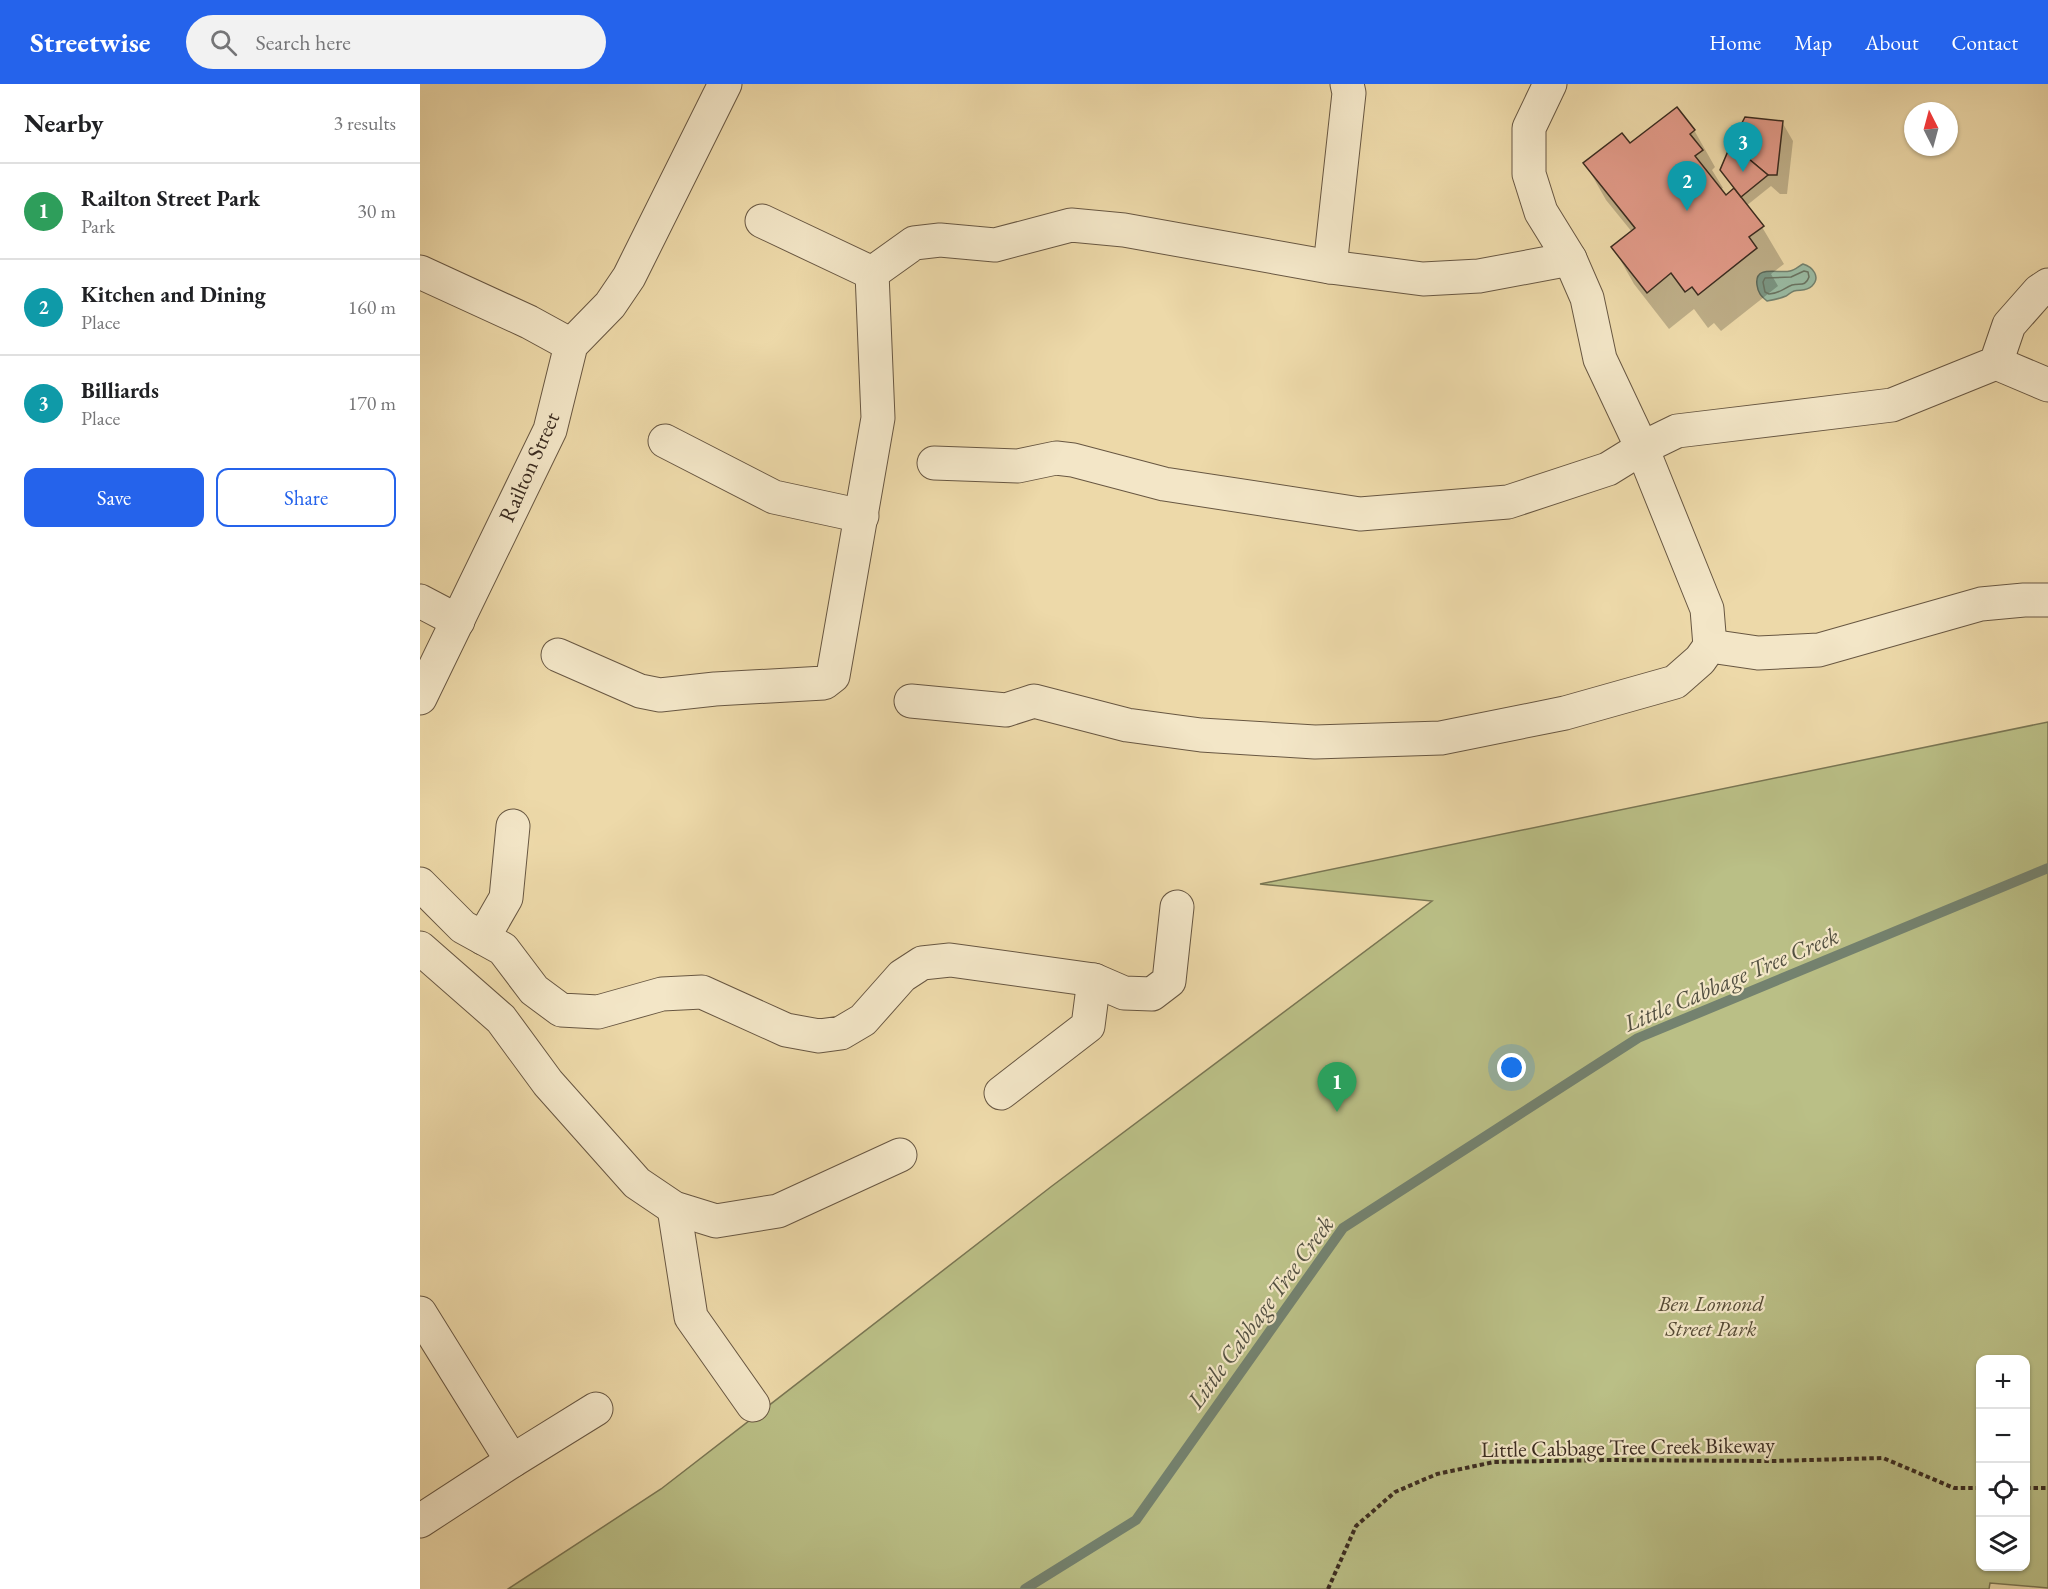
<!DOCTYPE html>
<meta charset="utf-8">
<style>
:root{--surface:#fff;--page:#f2f2f2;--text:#202124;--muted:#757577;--line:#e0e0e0;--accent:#2563eb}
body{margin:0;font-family:"EB Garamond",serif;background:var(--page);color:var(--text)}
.controls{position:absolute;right:18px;bottom:18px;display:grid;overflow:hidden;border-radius:12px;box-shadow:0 2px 4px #0004}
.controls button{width:54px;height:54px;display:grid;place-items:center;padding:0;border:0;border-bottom:2px solid var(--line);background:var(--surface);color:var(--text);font:30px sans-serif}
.compass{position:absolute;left:1484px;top:18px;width:54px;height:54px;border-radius:50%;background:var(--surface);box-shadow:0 2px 4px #0004;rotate:354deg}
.you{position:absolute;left:1092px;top:984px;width:21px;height:21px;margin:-15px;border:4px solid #fff;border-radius:50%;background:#1a73e8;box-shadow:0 0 0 9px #1a73e833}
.badge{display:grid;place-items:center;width:39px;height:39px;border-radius:50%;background:var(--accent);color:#fff;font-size:20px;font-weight:700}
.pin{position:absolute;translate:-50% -50px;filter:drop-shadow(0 2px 3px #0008)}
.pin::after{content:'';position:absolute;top:32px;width:21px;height:18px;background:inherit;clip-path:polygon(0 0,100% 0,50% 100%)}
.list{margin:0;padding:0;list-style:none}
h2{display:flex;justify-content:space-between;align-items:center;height:78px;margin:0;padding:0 24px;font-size:26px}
h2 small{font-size:20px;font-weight:400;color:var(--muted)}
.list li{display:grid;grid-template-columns:39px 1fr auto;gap:18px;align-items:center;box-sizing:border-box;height:96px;padding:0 24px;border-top:2px solid var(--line)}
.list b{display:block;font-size:22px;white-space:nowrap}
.list p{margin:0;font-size:20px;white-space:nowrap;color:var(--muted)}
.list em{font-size:20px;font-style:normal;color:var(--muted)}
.actions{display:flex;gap:12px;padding:18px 24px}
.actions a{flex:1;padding:14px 0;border:2px solid var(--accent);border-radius:12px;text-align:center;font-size:21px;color:var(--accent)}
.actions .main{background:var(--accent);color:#fff}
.icon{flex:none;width:33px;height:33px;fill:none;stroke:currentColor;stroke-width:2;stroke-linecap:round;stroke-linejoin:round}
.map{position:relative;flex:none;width:1628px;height:1505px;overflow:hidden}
header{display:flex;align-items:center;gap:36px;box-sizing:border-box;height:84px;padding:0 30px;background:var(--accent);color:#fff}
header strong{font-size:28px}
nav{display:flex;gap:33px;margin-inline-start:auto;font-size:21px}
.search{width:420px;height:54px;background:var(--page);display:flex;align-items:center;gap:15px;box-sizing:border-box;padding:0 21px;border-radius:33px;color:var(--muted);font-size:22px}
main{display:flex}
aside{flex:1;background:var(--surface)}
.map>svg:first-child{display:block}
</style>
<header>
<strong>Streetwise</strong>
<div class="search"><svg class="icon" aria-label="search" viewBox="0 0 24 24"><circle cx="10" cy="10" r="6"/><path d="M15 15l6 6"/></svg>Search here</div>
<nav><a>Home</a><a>Map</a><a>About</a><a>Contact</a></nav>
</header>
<main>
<aside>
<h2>Nearby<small>3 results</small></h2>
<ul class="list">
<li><span class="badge" style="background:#2e9e5b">1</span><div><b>Railton Street Park</b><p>Park</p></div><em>30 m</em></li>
<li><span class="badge" style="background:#0f9aa8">2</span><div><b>Kitchen and Dining</b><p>Place</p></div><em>160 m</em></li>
<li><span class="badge" style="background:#0f9aa8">3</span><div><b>Billiards</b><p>Place</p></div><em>170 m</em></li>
</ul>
<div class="actions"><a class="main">Save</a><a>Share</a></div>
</aside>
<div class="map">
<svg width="1628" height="1505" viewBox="0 0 1628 1505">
<rect width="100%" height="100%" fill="#edd9a9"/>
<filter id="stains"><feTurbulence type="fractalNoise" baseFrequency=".00333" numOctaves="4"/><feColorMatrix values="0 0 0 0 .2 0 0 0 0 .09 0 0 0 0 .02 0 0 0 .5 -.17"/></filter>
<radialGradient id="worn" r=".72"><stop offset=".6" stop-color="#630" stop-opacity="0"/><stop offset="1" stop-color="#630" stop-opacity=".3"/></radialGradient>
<!-- green -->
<path fill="#babf86" stroke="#7a7653" stroke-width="1.5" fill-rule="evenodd" d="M1628,638V1504L1570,1499L1569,1505H88L241,1405L632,1102L1012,817L840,800ZM1560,1276H1606V1482H1560Z"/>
<!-- water -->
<path fill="#9abba3" stroke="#74826f" stroke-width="1.5" d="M1383,180C1393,183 1401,193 1392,202C1386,208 1380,205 1374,207C1371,208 1368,211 1366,212C1359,215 1353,216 1347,217C1341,212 1338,209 1337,201C1334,180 1359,190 1370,187C1375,186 1379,182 1383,180Z"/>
<!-- shadow -->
<polygon fill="#0003" points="1362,38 1373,57 1367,110 1360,110 1351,102 1326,122 1342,143 1364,180 1351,190 1358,202 1301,247 1294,239 1288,244 1274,225 1249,245 1214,200 1193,163 1212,148 1186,116 1165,79 1210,62 1274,46 1295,83 1292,86 1303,104 1300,106 1306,113 1315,105 1301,85"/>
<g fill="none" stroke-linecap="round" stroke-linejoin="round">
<!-- shore -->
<path stroke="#6a7462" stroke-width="1.5" d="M1384,187L1388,188L1389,193C1385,203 1381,199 1372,201C1364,204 1359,210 1349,210L1345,208L1343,198L1345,194L1371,193Z"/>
<!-- stream -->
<polyline stroke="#74826f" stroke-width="10" points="605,1505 716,1436 923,1144 1218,954 1628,784"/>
</g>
<!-- building -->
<g fill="#e09987" stroke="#3b2c20" stroke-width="1.5">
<polygon points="1257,23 1275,46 1270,50 1283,66 1275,72 1306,111 1314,104 1344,142 1329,153 1337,164 1278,211 1272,203 1265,208 1251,189 1227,209 1191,163 1215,144 1163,79 1202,49 1210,59"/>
<polygon points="1325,33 1363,37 1357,91 1348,91 1311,60"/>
<polygon points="1311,60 1348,91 1321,113 1300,86"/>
</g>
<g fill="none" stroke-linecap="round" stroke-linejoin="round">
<defs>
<g id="street">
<polyline points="1130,0 1109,44 1109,90 1121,128 1150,175 1167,214 1180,275 1222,364 1287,525 1290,562"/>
<polyline points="342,137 452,189 494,159 520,156 575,161 651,141 704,146 910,183 1003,195 1059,192 1150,175"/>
<polyline points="910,183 929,9 927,0"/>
<polyline points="0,188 109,238 151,261"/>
<polyline points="1576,279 1628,301"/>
<polyline points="245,357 354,413 442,432"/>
<polyline points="514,379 598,382 636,374 653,376 744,400 940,430 1088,418 1188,385 1222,364 1257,347 1472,321 1576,279 1589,241 1619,207 1628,201"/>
<polyline points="0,517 38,537"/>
<polyline points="138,571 220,607 240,611 295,605 404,599 413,592 458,334 452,189"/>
<polyline points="0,614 130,346 151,261 190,221 209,193 305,0"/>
<polyline points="491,617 586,626 614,617 707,641 781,651 895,658 1021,654 1145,629 1255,598 1280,576 1290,562 1338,569 1399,566 1561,520 1604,516 1628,516"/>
<polyline points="0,800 43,843 83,865 114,906 141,926 178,928 242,910 282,908 366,946 399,952 421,949 443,936 482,892 502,879 530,876 674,896 704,909 732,910 749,897 757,823"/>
<polyline points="63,854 86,814 93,742"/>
<polyline points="0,864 81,935 128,999 217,1099 254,1124 296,1137 358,1127 480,1071"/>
<polyline points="581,1009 668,942 674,896"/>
<polyline points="254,1124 271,1233 333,1321"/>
<polyline points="0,1229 92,1377"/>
<polyline points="0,1437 92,1377 176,1325"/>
</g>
</defs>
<!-- street casing -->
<use href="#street" stroke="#685742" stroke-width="35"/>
<!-- path -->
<g stroke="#3b2c20" stroke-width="4" stroke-dasharray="4.5 3" stroke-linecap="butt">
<polyline points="1606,1404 1628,1404"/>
<polyline points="908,1505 936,1442 975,1408 1017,1390 1074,1378 1187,1376 1353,1377 1463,1374 1534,1404 1560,1404"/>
</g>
<!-- street -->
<use href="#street" stroke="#f3e6c7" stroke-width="33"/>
</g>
<g text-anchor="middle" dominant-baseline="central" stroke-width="4.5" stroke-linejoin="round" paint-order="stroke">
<!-- street labels -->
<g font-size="22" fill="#3b2c20" stroke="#f3e6c7">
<text transform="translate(109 383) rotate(-66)">Railton Street</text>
<text transform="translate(1208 1363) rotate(-1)">Little Cabbage Tree Creek Bikeway</text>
</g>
<!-- park labels -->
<g font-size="22" font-style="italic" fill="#544934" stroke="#f3e6c7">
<text x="1291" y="1219">Ben Lomond<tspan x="1291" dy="25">Street Park</tspan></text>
</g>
<!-- water labels -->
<g font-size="24" font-style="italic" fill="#535041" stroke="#f3e6c7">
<text transform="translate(1311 895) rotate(-23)">Little Cabbage Tree Creek</text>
<text transform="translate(840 1228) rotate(-54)">Little Cabbage Tree Creek</text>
</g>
</g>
<rect width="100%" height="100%" filter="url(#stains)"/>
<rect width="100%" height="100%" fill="url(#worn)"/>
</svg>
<div class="controls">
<button>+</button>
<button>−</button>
<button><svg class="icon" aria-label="locate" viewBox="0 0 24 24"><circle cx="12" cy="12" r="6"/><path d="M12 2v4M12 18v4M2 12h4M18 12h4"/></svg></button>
<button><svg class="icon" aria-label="layers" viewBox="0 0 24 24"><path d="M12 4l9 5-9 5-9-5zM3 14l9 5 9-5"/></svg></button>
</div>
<svg class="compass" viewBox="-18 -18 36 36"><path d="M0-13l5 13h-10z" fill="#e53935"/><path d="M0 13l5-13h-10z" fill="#757577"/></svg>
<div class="you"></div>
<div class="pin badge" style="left:917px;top:1028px;background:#2e9e5b">1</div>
<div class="pin badge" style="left:1267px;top:127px;background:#0f9aa8">2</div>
<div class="pin badge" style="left:1323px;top:88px;background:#0f9aa8">3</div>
</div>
</main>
